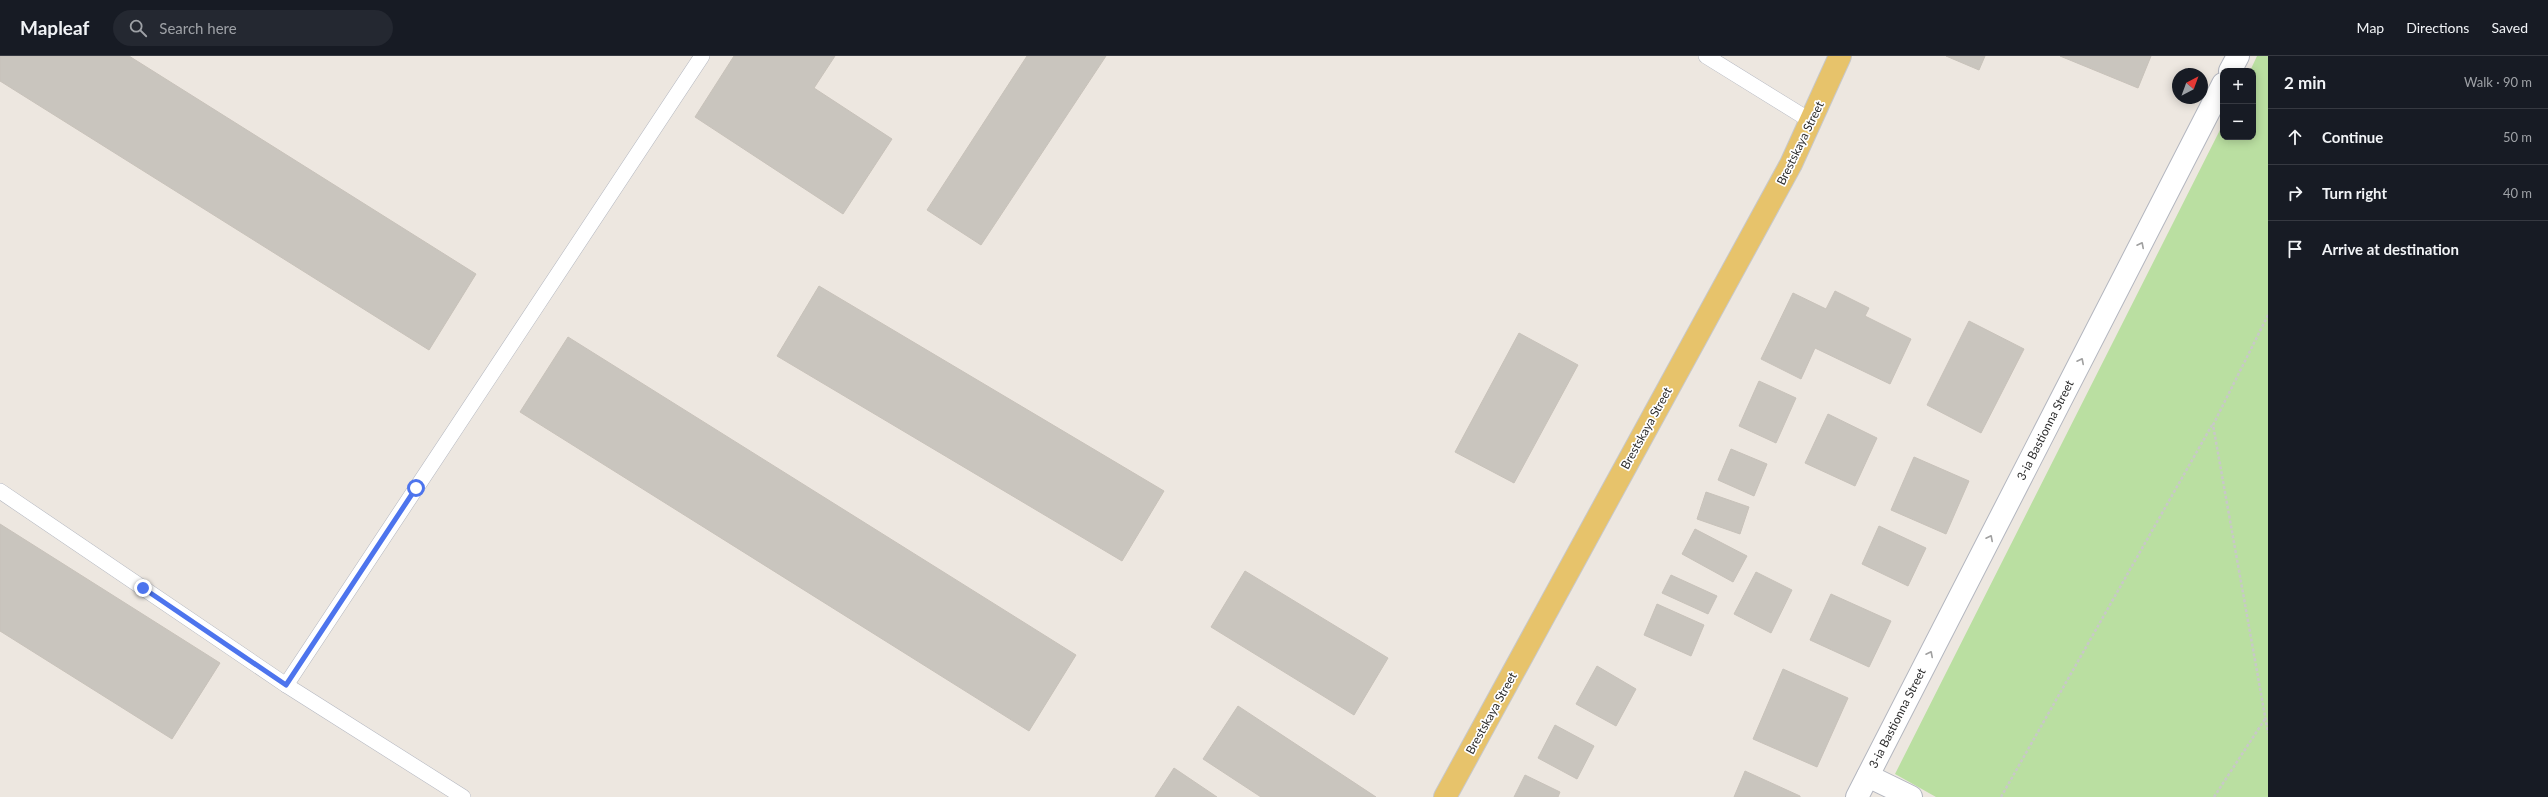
<!DOCTYPE html>
<meta charset="utf-8">
<style>
:root{--surface:#171b24;--page:#242831;--text:#f1f3f6;--muted:#9ea1a6;--line:#363941}
body{margin:0;font-family:Lato,sans-serif;background:var(--page);color:var(--text)}
.controls{position:absolute;right:12px;top:12px;display:grid;overflow:hidden;border-radius:8px;box-shadow:0 2px 10px #0003}
.controls button{width:36px;height:36px;display:grid;place-items:center;padding:0;border:0;border-bottom:1px solid var(--line);background:var(--surface);color:var(--text);font:20px sans-serif}
.compass{position:absolute;left:2172px;top:12px;width:36px;height:36px;border-radius:50%;background:var(--surface);box-shadow:0 2px 10px #0003;rotate:41deg}
.stop{position:absolute;width:12px;height:12px;margin:-9px;border:3px solid #4d74ed;border-radius:50%;background:#fff}
.stop.end{background:#4d74ed;border-color:#fff;box-shadow:0 1px 4px #0008}
.list{margin:0;padding:0;list-style:none}
h2{display:flex;justify-content:space-between;align-items:center;height:52px;margin:0;padding:0 16px;font-size:17px}
h2 small{font-size:13px;font-weight:400;color:var(--muted)}
.list li{display:grid;grid-template-columns:26px 1fr auto;gap:12px;align-items:center;box-sizing:border-box;height:56px;padding:0 16px;border-top:1px solid var(--line)}
.list b{display:block;font-size:15px;white-space:nowrap}
.list em{font-size:13px;font-style:normal;color:var(--muted)}
.icon{flex:none;width:22px;height:22px;fill:none;stroke:currentColor;stroke-width:2;stroke-linecap:round;stroke-linejoin:round}
.map{position:relative;flex:none;width:2268px;height:741px;overflow:hidden}
header{display:flex;align-items:center;gap:24px;box-sizing:border-box;height:56px;padding:0 20px;background:var(--surface);border-bottom:1px solid var(--line)}
header strong{font-size:19px}
nav{display:flex;gap:22px;margin-inline-start:auto;font-size:14px}
.search{width:280px;height:36px;background:var(--page);display:flex;align-items:center;gap:10px;box-sizing:border-box;padding:0 14px;border-radius:22px;color:var(--muted);font-size:15px}
main{display:flex}
aside{flex:1;background:var(--surface)}
.map>svg:first-child{display:block}
</style>
<header>
<strong>Mapleaf</strong>
<div class="search"><svg class="icon" aria-label="search" viewBox="0 0 24 24"><circle cx="10" cy="10" r="6"/><path d="M15 15l6 6"/></svg>Search here</div>
<nav><a>Map</a><a>Directions</a><a>Saved</a></nav>
</header>
<main>
<div class="map">
<svg width="2268" height="741" viewBox="0 0 2268 741">
<rect width="100%" height="100%" fill="#ede7e0"/>
<!-- green -->
<polygon fill="#badfa1" points="2257,0 2268,0 2268,741 1936,741 1895,718 2223,68 2223,81 2253,81 2253,15 2250,15"/>
<!-- building -->
<g fill="#c9c5be" stroke="#c8c2ba">
<polygon points="0,0 129,0 476,218 429,294 0,25"/>
<polygon points="734,0 835,0 814,32 892,83 843,158 695,61"/>
<polygon points="1027,0 1106,0 981,189 927,154"/>
<polygon points="1946,0 1985,0 1979,14"/>
<polygon points="2060,0 2151,0 2138,32"/>
<polygon points="819,230 1164,435 1122,505 777,300"/>
<polygon points="1835,235 1869,252 1865,260 1911,283 1890,328 1815,292 1801,323 1761,303 1793,237 1826,253"/>
<polygon points="1969,265 2024,293 1981,377 1927,349"/>
<polygon points="1519,277 1578,309 1514,427 1455,396"/>
<polygon points="568,281 1076,599 1029,675 520,356"/>
<polygon points="1759,325 1796,342 1776,387 1739,370"/>
<polygon points="1828,358 1877,382 1855,430 1805,407"/>
<polygon points="1731,393 1767,408 1754,440 1718,424"/>
<polygon points="1914,401 1969,425 1946,478 1891,454"/>
<polygon points="1706,436 1749,451 1740,478 1697,463"/>
<polygon points="0,468 220,607 172,683 0,575"/>
<polygon points="1879,470 1926,492 1908,530 1862,508"/>
<polygon points="1695,473 1747,500 1733,526 1682,498"/>
<polygon points="1245,515 1388,602 1354,659 1211,571"/>
<polygon points="1756,516 1792,534 1771,577 1734,558"/>
<polygon points="1671,519 1717,540 1708,558 1662,537"/>
<polygon points="1831,538 1891,565 1869,611 1810,584"/>
<polygon points="1657,548 1704,569 1691,600 1644,579"/>
<polygon points="1597,610 1636,633 1616,670 1576,648"/>
<polygon points="1783,613 1848,642 1817,711 1753,683"/>
<polygon points="1238,650 1376,741 1261,741 1203,703"/>
<polygon points="1555,669 1594,690 1577,723 1538,702"/>
<polygon points="1174,712 1217,741 1155,741"/>
<polygon points="1745,715 1800,740 1800,741 1734,741"/>
<polygon points="1525,719 1560,736 1558,741 1514,741"/>
</g>
<g fill="none" stroke-linecap="round" stroke-linejoin="round">
<defs>
<g id="lane">
<polyline points="1706,0 1811,65"/>
<polyline points="0,435 286,629 463,741"/>
<polyline points="286,629 702,0"/>
</g>
<g id="street">
<polyline points="2230,15 2238,0"/>
<polyline points="1868,720 1911,741"/>
<polyline points="1857,741 2223,28"/>
</g>
<polyline id="primary" points="1445,741 1791,108 1840,0"/>
</defs>
<!-- lane casing -->
<use href="#lane" stroke="#b3b6bf" stroke-width="16"/>
<!-- street casing -->
<use href="#street" stroke="#b3b6bf" stroke-width="24"/>
<!-- primary casing -->
<use href="#primary" stroke="#c8c8c8" stroke-width="24"/>
<!-- path -->
<g stroke="#c8c8c8" stroke-width="2.5" stroke-dasharray="3 2" stroke-linecap="butt">
<polyline points="2268,259 2213,369 2268,677"/>
<polyline points="2001,741 2212,369"/>
<polyline points="2214,741 2265,663"/>
</g>
<!-- lane -->
<use href="#lane" stroke="#fff" stroke-width="15"/>
<!-- street -->
<use href="#street" stroke="#fff" stroke-width="22"/>
<!-- primary -->
<use href="#primary" stroke="#e7c36b" stroke-width="22"/>
</g>
<!-- one-way arrows -->
<defs><path id="oneway-chevron" d="M-2-3.5L2.5 0L-2 3.5" fill="none" stroke-width="1.6" stroke-linecap="round" stroke-linejoin="round"/></defs>
<g stroke="#a0a0a0">
<use href="#oneway-chevron" transform="translate(2141 189) rotate(-63)"/>
<use href="#oneway-chevron" transform="translate(2081 305) rotate(-63)"/>
<use href="#oneway-chevron" transform="translate(1990 482) rotate(-63)"/>
<use href="#oneway-chevron" transform="translate(1930 598) rotate(-63)"/>
</g>
<g fill="none" stroke-linecap="round" stroke-linejoin="round">
<!-- route -->
<polyline stroke="#4d74ed" stroke-width="5" points="143,532 286,629 416,432"/>
</g>
<g text-anchor="middle" dominant-baseline="central" stroke-width="3.5" stroke-linejoin="round" paint-order="stroke">
<!-- street labels -->
<g font-size="12" fill="#2c2c2c" stroke="#fff">
<text transform="translate(1800 87) rotate(-64)">Brestskaya Street</text>
<text transform="translate(1646 372) rotate(-61)">Brestskaya Street</text>
<text transform="translate(2045 374) rotate(-63)">3-ia Bastionna Street</text>
<text transform="translate(1491 657) rotate(-61)">Brestskaya Street</text>
<text transform="translate(1897 662) rotate(-63)">3-ia Bastionna Street</text>
</g>
</g>
</svg>
<div class="controls">
<button>+</button>
<button>−</button>
</div>
<svg class="compass" viewBox="-18 -18 36 36"><path d="M0-13l5 13h-10z" fill="#e53935"/><path d="M0 13l5-13h-10z" fill="#9ea1a6"/></svg>
<div class="stop" style="left:416px;top:432px"></div>
<div class="stop end" style="left:143px;top:532px"></div>
</div>
<aside>
<h2>2 min<small>Walk · 90 m</small></h2>
<ul class="list">
<li><svg class="icon" aria-label="ahead" viewBox="0 0 24 24"><path d="M12 20V5M6 11l6-6 6 6"/></svg><div><b>Continue</b></div><em>50 m</em></li>
<li><svg class="icon" aria-label="right" viewBox="0 0 24 24"><path d="M7 20v-9h11M14 6l5 5-5 5"/></svg><div><b>Turn right</b></div><em>40 m</em></li>
<li><svg class="icon" aria-label="arrive" viewBox="0 0 24 24"><path d="M6 21V4h12l-3 4 3 4H6"/></svg><div><b>Arrive at destination</b></div></li>
</ul>
</aside>
</main>
